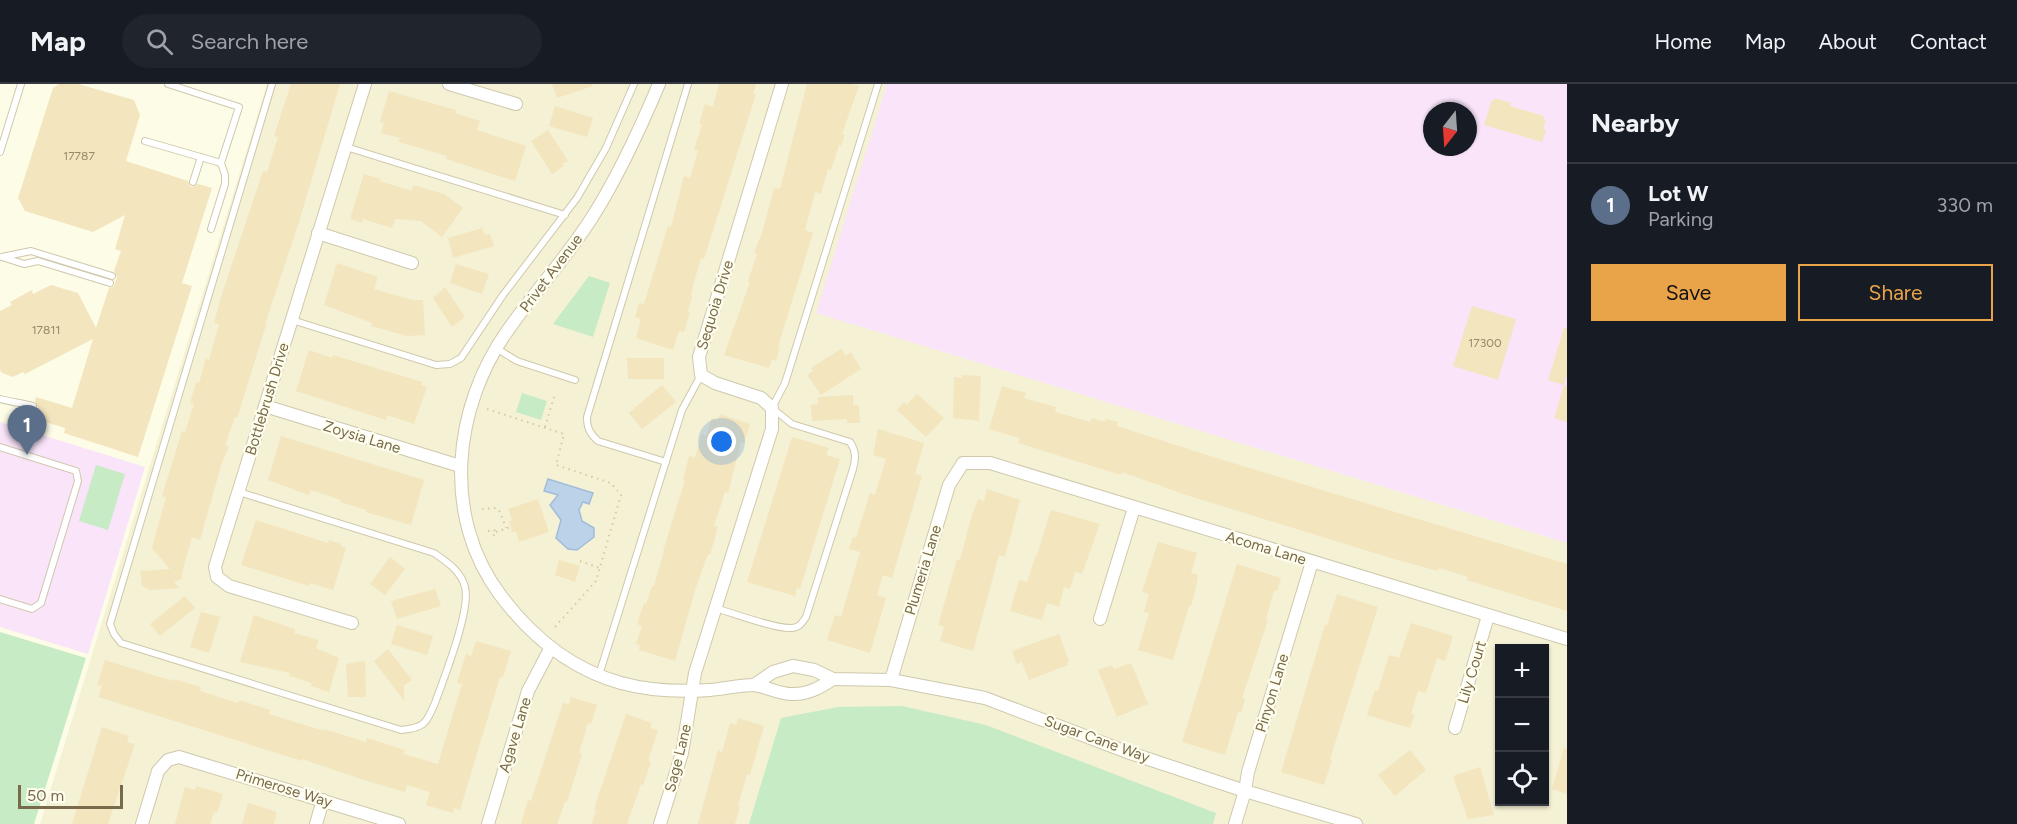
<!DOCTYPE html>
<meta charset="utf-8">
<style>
:root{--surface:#171b24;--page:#20242c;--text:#f1f3f6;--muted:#9ea1a6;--line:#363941;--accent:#e9a44a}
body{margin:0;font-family:Figtree,sans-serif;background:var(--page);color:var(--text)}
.controls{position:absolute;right:18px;bottom:18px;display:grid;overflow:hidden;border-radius:0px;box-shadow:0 2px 4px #0004}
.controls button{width:54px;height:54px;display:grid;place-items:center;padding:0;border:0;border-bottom:2px solid var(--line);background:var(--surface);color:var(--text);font:30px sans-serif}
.compass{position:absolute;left:1423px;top:18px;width:54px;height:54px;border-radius:50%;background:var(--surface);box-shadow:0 2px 4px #0004;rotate:197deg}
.scale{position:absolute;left:18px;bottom:15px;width:105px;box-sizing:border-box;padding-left:6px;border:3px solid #786a4a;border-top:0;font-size:16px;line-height:21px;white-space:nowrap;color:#786a4a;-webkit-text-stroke:4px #fffeee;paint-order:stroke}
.you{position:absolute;left:722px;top:358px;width:21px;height:21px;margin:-15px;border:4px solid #fff;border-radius:50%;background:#1a73e8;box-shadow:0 0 0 9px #1a73e833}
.badge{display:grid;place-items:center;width:39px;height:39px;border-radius:50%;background:var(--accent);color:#fff;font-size:20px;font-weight:700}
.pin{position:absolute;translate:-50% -50px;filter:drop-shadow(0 2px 3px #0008)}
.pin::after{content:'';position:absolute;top:32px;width:21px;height:18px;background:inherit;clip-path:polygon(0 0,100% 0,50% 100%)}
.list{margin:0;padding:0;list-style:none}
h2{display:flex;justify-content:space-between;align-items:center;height:78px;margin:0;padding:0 24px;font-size:26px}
h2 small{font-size:20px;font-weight:400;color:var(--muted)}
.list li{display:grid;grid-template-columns:39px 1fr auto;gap:18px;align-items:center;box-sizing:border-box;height:84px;padding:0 24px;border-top:2px solid var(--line)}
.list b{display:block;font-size:22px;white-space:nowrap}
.list p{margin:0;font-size:20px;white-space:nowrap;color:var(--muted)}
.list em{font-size:20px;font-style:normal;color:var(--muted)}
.actions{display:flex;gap:12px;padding:18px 24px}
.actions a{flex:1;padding:14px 0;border:2px solid var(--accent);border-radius:0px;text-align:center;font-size:21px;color:var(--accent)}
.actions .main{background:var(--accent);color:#111}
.icon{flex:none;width:33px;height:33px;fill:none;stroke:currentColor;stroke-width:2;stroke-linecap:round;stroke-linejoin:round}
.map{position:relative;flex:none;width:1567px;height:740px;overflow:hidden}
header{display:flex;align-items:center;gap:36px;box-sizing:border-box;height:84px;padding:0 30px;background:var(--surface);border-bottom:2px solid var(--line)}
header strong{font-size:28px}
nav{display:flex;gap:33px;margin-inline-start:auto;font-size:21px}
.search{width:420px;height:54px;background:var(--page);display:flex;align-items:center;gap:15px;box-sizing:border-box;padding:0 21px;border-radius:33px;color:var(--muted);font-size:22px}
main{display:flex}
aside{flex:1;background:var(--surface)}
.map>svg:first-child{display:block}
</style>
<header>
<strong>Map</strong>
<div class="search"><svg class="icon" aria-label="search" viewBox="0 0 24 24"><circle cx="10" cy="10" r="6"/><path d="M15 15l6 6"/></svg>Search here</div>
<nav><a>Home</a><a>Map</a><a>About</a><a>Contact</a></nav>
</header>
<main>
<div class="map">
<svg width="1567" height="740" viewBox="0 0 1567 740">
<rect width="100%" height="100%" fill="#fdfce7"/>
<!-- residential -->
<path fill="#f5f1d5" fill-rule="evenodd" d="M267,0H887L817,229L1567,459V740H40ZM1500,564H1544V718H1500Z"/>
<!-- education -->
<g fill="#f9e4fa" fill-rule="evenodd">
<path d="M887,0H1567V459L816,229ZM1432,27H1468V63H1432Z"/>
<polygon points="0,338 145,383 88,570 0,543"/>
</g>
<!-- green -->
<g fill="#c7ebc5">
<polygon points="589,192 610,199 593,253 553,240"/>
<polygon points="522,309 547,317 541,336 516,328"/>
<polygon points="96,381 125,390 108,446 79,437"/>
<polygon points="0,548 86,574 34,740 0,740"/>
<polygon points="902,622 986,641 1216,729 1213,740 749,740 781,634 838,623"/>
</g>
<!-- water -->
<polygon fill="#bbd2e8" stroke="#a1bdda" stroke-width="1.5" points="548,395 593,409 589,420 583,418 579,426 582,437 594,444 594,453 577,466 568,465 556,454 561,436 550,421 558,411 544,407"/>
<!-- building -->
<g fill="#f3e5be">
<polygon points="59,0 78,0 134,16 140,31 126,77 188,97 189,101 192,103 198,100 212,104 182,199 192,202 138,373 64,349 65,344 30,333 32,327 38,324 35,317 36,313 72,324 93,255 25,290 23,288 13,293 2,289 0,286 0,227 12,221 10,218 32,206 33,210 51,201 78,209 96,244 109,204 114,202 117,193 114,187 121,167 115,165 125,131 93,148 25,127 18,114 53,4"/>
<polygon points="291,0 340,0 299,138 265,240 266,241 237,334 235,333 225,361 229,362 221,382 200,456 192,453 182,489 182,495 174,498 179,504 151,506 142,502 140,487 170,485 152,464 166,413 162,412 182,347 185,348 194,320 190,319 196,298 199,299 206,274 209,276 219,240 214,239 221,213 263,87 267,88 278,53 274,52"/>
<polygon points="552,0 592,0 593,2 557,14"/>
<polygon points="719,0 756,0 753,10 756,10 704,175 701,174 692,205 691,212 692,213 688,227 690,228 684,248 679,247 673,266 636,254 641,235 635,233 639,219 644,220 668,142 671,143 684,92 690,94 698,67 694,65 702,41 699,40 705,20 713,23"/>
<polygon points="807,0 852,0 859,2 842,50 845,51 841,62 839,61 831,86 828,85 821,110 815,108 805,146 813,149 778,263 780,263 776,277 772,275 769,284 724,271 750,198 748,197 757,170 754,169 762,149 774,104 780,105"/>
<polygon points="389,7 456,26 455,29 480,37 477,46 526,62 515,97 446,75 447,72 399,58 400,54 381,49 384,39 380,38"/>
<polygon points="1495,14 1511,19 1510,22 1544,32 1543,35 1546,36 1543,45 1546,46 1542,58 1484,41 1492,16 1494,17"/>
<polygon points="555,22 593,34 587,53 549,42"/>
<polygon points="548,46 568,77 562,80 564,82 552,90 531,57"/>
<polygon points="364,90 381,95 380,97 412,107 413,101 444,110 463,124 442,153 421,137 395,135 392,144 363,135 362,139 350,135"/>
<polygon points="482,144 485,151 490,150 494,162 453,174 448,154"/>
<polygon points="337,179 378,193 374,205 412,216 423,216 425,251 407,252 371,242 372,239 324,221"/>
<polygon points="456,180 489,190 482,210 450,199"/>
<polygon points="445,203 465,233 452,243 433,214"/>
<polygon points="1472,222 1516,235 1498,296 1453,282"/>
<polygon points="1564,244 1567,244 1567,291 1564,301 1548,296"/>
<polygon points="841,265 846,272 851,268 861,285 821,311 807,291 813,287 811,284"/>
<polygon points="309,266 332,274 333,271 422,298 421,301 427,303 414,340 387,331 386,336 296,307"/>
<polygon points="627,274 664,274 664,295 628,295"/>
<polygon points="962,291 981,292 979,337 953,334 954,293 962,294"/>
<polygon points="662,301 676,318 642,345 629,329"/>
<polygon points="1564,301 1567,302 1567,338 1554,334"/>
<polygon points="1002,302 1026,309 1024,314 1056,323 1055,328 1090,338 1092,334 1105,338 1106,335 1118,338 1117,342 1213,373 1567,480 1567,527 1467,496 1468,493 1439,484 1438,487 1394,475 1186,411 1122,388 1121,391 1018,359 1020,354 989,345"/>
<polygon points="917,310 944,334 926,353 897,326 904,318 907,321"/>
<polygon points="853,311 853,321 859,321 860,339 847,339 847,335 812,337 811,321 818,320 818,313"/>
<polygon points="720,330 750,340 744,359 741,358 728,409 725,408 714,442 718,443 710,471 708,470 696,503 675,577 639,566 640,561 636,560 642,542 637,540 644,519 646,520 652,502 654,502 664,467 663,467 685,396 683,396 689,372 695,374 702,350 706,352 712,334 718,336"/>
<polygon points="878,345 924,359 915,390 922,392 892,494 883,491 877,511 886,514 870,569 827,556 835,531 841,533 860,468 849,465 853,453 856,454 870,409 875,411 886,375 873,371"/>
<polygon points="281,352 424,396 411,441 365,428 366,426 340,418 341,416 311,406 309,411 268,396"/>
<polygon points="792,353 829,364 826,371 840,375 800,505 797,504 795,512 747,498"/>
<polygon points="987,405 1020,416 1005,473 999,471 973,567 940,557 944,543 938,541 957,475 960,476 971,434 978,415 984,417"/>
<polygon points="538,415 549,448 519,458 516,447 512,448 509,437 512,436 508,425"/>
<polygon points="1051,426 1100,440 1082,490 1075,488 1070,505 1064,503 1059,523 1047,519 1042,536 1010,527 1019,496 1027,498 1036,471 1037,471"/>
<polygon points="256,436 328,459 329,456 342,460 341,462 346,464 333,506 310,499 309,502 241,481"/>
<polygon points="1158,458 1197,469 1191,489 1198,491 1195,508 1191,522 1189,522 1173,576 1138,566 1149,529 1144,528 1149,510 1142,508"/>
<polygon points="390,473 405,485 385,511 370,500"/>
<polygon points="559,476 580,482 575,498 555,491"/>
<polygon points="1237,480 1281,494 1277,507 1274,507 1266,535 1268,536 1242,614 1245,615 1241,629 1238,628 1225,671 1182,658"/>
<polygon points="435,505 441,522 397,535 391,517"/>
<polygon points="1337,510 1378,523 1330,675 1332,676 1324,701 1281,688 1325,541 1327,541"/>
<polygon points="185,512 195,524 160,552 150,540"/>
<polygon points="201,528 220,533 209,569 190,563"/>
<polygon points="254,531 295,545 294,549 319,556 316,564 339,574 329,608 311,602 312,599 289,592 290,589 240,578"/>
<polygon points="1411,539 1453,552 1445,577 1437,574 1426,609 1418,607 1411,630 1415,631 1410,644 1367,631 1375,606 1378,607 1389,571 1399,574"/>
<polygon points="397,541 433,552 427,571 391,560"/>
<polygon points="1059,550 1069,577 1067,578 1068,581 1029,596 1022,578 1017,580 1012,567"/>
<polygon points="476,557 511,567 503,593 500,593 460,726 454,724 453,729 426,721 430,708 407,701 405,708 370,698 302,675 302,677 98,613 102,602 97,601 105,576 173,597 174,595 201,603 200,607 238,619 239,616 270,626 269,630 324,647 324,645 366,658 367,654 405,666 403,670 438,680 462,600 457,599 466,570 471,572"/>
<polygon points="388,565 412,596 404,601 404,617 374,577"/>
<polygon points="365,577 366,613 348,613 346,580"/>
<polygon points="1131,579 1148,620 1117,633 1098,586 1112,581 1114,585"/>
<polygon points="571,613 597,621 591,640 588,639 579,669 582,670 567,718 565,718 557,740 521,740 528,716 531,717 563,619 569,620"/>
<polygon points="626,630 652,639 650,644 658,646 648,677 651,678 643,701 641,700 627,740 592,740 596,726 594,725"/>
<polygon points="738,634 764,642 750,691 747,690 738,721 740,722 735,740 698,740 718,666 722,668 730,639 736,641"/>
<polygon points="102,643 129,652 127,658 135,660 108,740 72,740"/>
<polygon points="1564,664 1567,665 1567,710 1552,705"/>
<polygon points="1410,666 1426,686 1395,712 1378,691"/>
<polygon points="1480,683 1494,731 1468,735 1453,692"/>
<polygon points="196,702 223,710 217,729 214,728 210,740 175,740 185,703 195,706"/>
<polygon points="248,719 277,728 274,740 242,740"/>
</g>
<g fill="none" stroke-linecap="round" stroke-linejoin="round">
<defs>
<g id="service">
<polyline points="168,0 239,23 221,79 225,91 225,100 211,145"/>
<polyline points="145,57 221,79"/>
<polyline points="346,63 565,131"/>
<polyline points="0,68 21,0"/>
<polyline points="193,98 201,73"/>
<polyline points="2,173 31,167 112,192"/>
<polyline points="5,174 24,180 38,177 110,199"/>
<polyline points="292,236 436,281 450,280 461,274 503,211 577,114 606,64 634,0"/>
<polyline points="496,264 517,277 575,296"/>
<path d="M0,315C11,318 22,319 33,322"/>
<polyline points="0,363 76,387 78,397 41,519 32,525 0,515"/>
<path d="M666,378L598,357C590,350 587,344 587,333L688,0"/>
<path d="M239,408L434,469C447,478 461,487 465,503C471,526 444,594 435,619C426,640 424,644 401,646L121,559L114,550L110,540L272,0"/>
<path d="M715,524C733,529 775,545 791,544C799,544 802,539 806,533L853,385C856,374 856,367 850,358L792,340L772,324L785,299L878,0"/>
<polyline points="599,591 682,326 701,291"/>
</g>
<g id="minor">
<polyline points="449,0 516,20"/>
<path d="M659,0C640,45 619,91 593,132C568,172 535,207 508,246C453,323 441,433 501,512C532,553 570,585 621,599C650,607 680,608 710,606C724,605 739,601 753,601C766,602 780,611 794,610C809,610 821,603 833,595"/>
<polyline points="318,149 412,179"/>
<polyline points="265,322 460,382"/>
<polyline points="1100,535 1134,424"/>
<polyline points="352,539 229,502 217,493 215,483 365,0"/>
<polyline points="891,596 949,401 963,379 990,379 1567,555"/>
<polyline points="754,601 773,588 793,582 814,586 833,595 891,596 985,614 1127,668 1245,707 1356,740"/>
<polyline points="1455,644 1488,532"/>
<polyline points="142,740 158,687 168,676 179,673 399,740"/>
<polyline points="316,740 323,716"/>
<polyline points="488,740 528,607 550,565"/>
<polyline points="660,740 682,669 695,589 772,345 772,324 761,314 715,299 701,291 699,273 782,0"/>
<polyline points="1235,740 1245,707 1248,688 1312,478"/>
</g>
</defs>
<!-- service casing -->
<use href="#service" stroke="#cfc8ac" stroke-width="8"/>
<!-- minor casing -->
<use href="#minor" stroke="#cfc8ac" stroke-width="14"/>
<!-- path -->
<g stroke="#d9c9a1" stroke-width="2" stroke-dasharray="1.5 4.5" stroke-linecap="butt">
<polyline points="487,325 564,350 556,381 611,399 621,411 596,497 554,544"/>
<polyline points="545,343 554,313"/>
<polyline points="482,425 496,424 500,428 506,444"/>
<polyline points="488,447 494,446 496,448 491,455"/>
<polyline points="496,448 510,443"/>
<polyline points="580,477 600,484"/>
</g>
<!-- service -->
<use href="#service" stroke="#fff" stroke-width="6"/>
<!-- minor -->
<use href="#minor" stroke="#fff" stroke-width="12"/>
</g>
<g text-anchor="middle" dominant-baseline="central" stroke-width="4.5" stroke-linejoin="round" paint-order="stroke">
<!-- number labels -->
<g font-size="12" fill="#978967">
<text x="79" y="72">17787</text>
<text x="46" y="246">17811</text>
<text x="1485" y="259">17300</text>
</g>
<!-- street labels -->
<g font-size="15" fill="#786a4a" stroke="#fffeee">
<text transform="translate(551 189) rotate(-53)">Privet Avenue</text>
<text transform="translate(715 221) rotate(-73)">Sequoia Drive</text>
<text transform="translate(267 315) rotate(-73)">Bottlebrush Drive</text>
<text transform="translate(362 353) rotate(17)">Zoysia Lane</text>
<text transform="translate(1266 464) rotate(17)">Acoma Lane</text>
<text transform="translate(923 486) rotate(-73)">Plumeria Lane</text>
<text transform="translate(1472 588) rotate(-73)">Lily Court</text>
<text transform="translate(1272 609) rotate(-73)">Pinyon Lane</text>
<text transform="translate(515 651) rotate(-73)">Agave Lane</text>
<text transform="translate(1097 655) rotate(20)">Sugar Cane Way</text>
<text transform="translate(678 674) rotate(-76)">Sage Lane</text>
<text transform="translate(284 704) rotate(17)">Primerose Way</text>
</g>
</g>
</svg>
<div class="controls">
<button>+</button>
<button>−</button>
<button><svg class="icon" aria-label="locate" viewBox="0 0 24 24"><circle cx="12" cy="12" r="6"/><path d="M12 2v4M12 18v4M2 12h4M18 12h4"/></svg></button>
</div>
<svg class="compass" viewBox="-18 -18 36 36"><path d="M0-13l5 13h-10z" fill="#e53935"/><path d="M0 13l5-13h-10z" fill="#9ea1a6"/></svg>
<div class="scale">50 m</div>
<div class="you"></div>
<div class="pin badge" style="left:27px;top:371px;background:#5c6f8a">1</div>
</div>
<aside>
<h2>Nearby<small></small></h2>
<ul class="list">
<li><span class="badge" style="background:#5c6f8a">1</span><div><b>Lot W</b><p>Parking</p></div><em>330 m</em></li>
</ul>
<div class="actions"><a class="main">Save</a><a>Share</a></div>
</aside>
</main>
